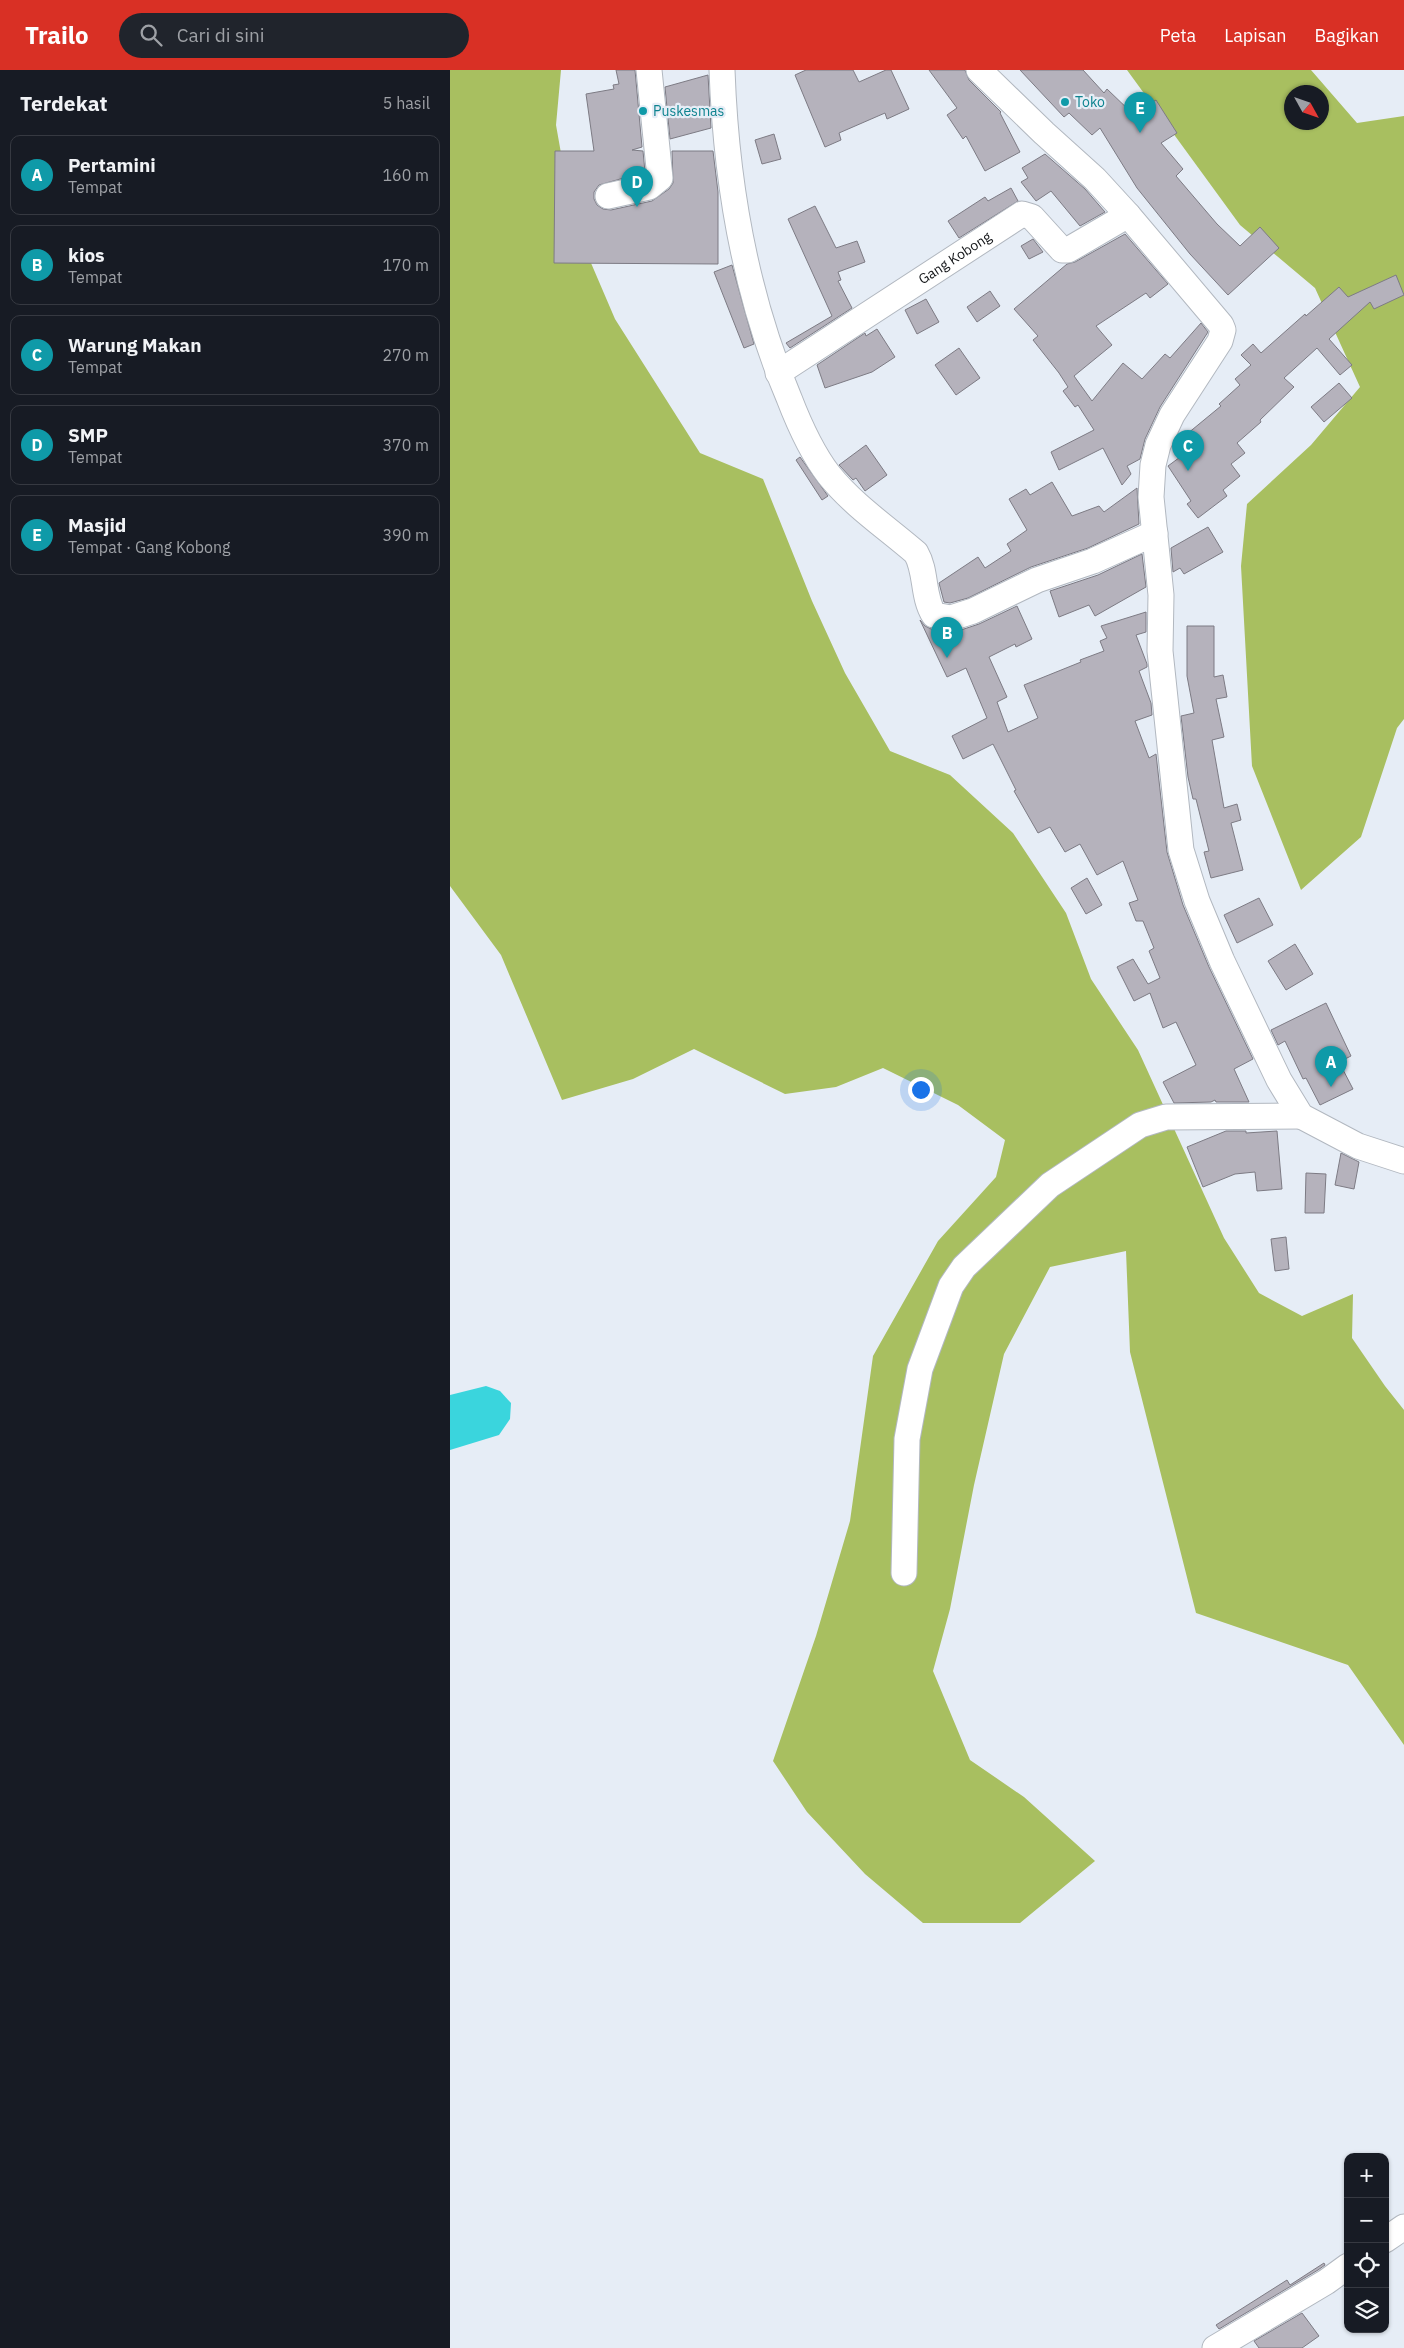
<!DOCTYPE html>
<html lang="id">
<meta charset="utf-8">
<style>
:root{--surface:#171b24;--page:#20242c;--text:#f1f3f6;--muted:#9ea1a6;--line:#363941;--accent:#d93025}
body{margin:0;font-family:"IBM Plex Sans",sans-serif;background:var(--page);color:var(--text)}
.controls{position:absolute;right:15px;bottom:15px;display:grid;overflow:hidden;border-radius:10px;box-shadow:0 1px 4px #0004}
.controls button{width:45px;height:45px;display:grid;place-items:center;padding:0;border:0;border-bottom:1px solid var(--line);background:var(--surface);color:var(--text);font:25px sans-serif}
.compass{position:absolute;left:834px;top:15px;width:45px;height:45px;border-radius:50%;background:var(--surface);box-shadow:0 1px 4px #0004;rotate:130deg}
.you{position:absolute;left:470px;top:1019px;width:18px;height:18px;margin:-12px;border:4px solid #fff;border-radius:50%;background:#1a73e8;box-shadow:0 0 0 8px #1a73e833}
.badge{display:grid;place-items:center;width:32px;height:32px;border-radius:50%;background:var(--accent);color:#fff;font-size:16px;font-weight:700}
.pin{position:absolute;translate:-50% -41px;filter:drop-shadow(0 1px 2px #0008)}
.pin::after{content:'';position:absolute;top:26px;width:18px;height:15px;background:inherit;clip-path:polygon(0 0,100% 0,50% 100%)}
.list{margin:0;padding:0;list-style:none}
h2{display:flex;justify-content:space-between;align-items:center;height:65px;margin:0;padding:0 20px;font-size:21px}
h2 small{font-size:16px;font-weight:400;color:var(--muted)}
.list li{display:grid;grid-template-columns:32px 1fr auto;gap:15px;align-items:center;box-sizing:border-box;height:80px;margin:0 10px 10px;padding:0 10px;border:1px solid var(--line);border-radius:10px}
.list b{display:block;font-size:19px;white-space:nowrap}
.list p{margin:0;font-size:16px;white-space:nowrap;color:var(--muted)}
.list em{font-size:16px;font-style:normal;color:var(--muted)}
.icon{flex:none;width:28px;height:28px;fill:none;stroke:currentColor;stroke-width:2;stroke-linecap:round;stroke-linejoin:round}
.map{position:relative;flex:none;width:954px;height:2278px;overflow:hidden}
header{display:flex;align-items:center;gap:30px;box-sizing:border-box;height:70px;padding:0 25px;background:var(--accent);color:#fff}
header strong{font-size:24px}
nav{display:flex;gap:28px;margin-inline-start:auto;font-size:18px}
.search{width:350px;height:45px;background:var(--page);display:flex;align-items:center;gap:12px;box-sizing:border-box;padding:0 18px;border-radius:28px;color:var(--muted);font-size:19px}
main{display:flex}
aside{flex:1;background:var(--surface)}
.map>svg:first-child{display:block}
</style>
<header>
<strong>Trailo</strong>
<div class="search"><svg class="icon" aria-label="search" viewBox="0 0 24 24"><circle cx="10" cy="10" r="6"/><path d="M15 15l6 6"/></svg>Cari di sini</div>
<nav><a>Peta</a><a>Lapisan</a><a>Bagikan</a></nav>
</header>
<main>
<aside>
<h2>Terdekat<small>5 hasil</small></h2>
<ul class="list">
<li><span class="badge" style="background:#0f9aa8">A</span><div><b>Pertamini</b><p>Tempat</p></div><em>160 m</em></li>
<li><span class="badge" style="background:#0f9aa8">B</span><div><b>kios</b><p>Tempat</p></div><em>170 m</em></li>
<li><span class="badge" style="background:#0f9aa8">C</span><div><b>Warung Makan</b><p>Tempat</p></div><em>270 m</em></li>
<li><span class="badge" style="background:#0f9aa8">D</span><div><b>SMP</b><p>Tempat</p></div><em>370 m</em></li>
<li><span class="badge" style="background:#0f9aa8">E</span><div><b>Masjid</b><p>Tempat · Gang Kobong</p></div><em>390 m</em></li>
</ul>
</aside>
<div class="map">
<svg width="954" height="2278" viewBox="0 0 954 2278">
<rect width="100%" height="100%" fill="#e6edf6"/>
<!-- forest -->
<g fill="#a8bf60" fill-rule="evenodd">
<polygon points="0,0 111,0 106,55 123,151 165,249 250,383 313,409 362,531 395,603 440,681 500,705 563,763 616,843 641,909 688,980 774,1168 809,1223 852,1246 903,1224 902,1268 935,1316 954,1340 954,1675 898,1595 746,1543 680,1282 676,1181 600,1197 554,1284 524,1415 500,1539 483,1601 520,1690 574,1727 645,1791 570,1853 473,1853 415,1804 357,1742 323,1691 366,1566 400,1451 423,1286 488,1171 546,1107 555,1070 508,1035 433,998 386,1017 335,1024 244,979 183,1009 112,1030 51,885 0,816"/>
<path d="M677,0H861L907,53L954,46V649L947,658L911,767L851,820L802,696L791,496L797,434L861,375L910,317L865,218L790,155ZM842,22H872V52H842Z"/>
</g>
<!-- water -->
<polygon fill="#3ad5dd" points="36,1316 50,1321 61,1333 60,1349 49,1365 0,1380 0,1325"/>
<!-- building -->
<g fill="#b5b2bc" stroke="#7d7b84">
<polygon points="166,0 185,0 192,77 182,80 193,81 195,102 149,115 144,122 144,129 147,135 153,139 161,140 202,131 219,119 223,113 222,81 263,81 268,122 268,194 104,193 105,81 144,81 136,24 164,19 163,15 169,14"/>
<polygon points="356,0 403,0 409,12 436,0 441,0 459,39 437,49 435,43 389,63 391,70 375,77 345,5"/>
<polygon points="479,0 515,0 519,10 551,42 550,43 570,82 535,101 516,66 513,69 497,45 507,38"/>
<polygon points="570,0 633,0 654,23 657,19 683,44 706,30 727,63 711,73 733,99 726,106 767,154 790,176 810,157 829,178 778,225 740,184 687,118 650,58 642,65 619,43 614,47"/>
<polygon points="258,5 261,58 220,69 215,17"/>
<polygon points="324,64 331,89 312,94 305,70"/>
<polygon points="595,84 635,119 655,142 630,156 601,121 586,131 571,112 578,108 572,98"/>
<polygon points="561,118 568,131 509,168 498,151 535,127 538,131"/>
<polygon points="365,136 386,178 407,171 415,192 388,202 391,210 388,211 402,238 340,278 336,273 382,246 338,149"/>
<polygon points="675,164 718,214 700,228 696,223 646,256 662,275 624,306 642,331 673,293 692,309 715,284 720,288 751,253 758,262 710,337 695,369 690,389 677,396 681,404 672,415 653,378 609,400 601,382 644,360 628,335 625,337 613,321 618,317 609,303 583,270 588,266 564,239 617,194 625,192"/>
<polygon points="583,169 593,182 579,189 571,176"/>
<polygon points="282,195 304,274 294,278 264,202"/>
<polygon points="946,205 954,225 924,239 920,232 879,269 902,295 890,305 867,278 834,308 844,317 810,350 811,352 787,373 795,383 781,394 790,406 773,420 777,426 748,448 737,434 741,431 718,396 745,376 737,364 771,336 769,334 790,315 785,309 801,295 791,285 803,274 811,283 855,244 856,246 889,217 898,227"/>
<polygon points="540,221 550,236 527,252 517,237"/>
<polygon points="476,229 489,252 467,264 455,240"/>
<polygon points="427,259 445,287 422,302 375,318 367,295 415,263 416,266"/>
<polygon points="509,278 530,308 506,325 485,295"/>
<polygon points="889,313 902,328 874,352 861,337"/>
<polygon points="416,375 437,405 415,421 406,408 403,410 389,395"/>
<polygon points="350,387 378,426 372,430 346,390"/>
<polygon points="602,412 622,446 649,436 654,442 687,418 689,454 638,478 581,497 518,528 500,533 494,532 489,513 528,487 535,498 561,481 557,474 577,460 559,429 576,419 580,425"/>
<polygon points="758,457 773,482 734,504 730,498 723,502 721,478"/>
<polygon points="692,484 696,517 645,546 639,535 609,547 600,521 648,505"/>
<polygon points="567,536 582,569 566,577 565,574 539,587 557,627 547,632 558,662 588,648 574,615 631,592 630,590 654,581 650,571 657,568 651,556 696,542 696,562 686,565 697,594 697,597 689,601 701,633 702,645 685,651 699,688 706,684 717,782 733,835 759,897 803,989 784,999 799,1032 766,1032 765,1030 761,1032 724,1033 713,1012 746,995 726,952 713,958 700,923 684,931 667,897 683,889 698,914 710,908 699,881 704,878 693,851 686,851 679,833 688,830 673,791 647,805 630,774 615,782 600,757 588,763 564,721 566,720 543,674 513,689 502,666 537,648 516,598 497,607 470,550 475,556 481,559 505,562 529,554"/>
<polygon points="737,556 764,556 764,607 773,605 777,627 766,629 774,667 762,670 774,738 787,734 791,750 781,753 793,800 761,808 754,782 759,781 746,729 743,729 738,707 731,646 744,643 737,606"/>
<polygon points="637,808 652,835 636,844 621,818"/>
<polygon points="809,828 823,855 787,873 774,845"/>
<polygon points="845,874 863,904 836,920 818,891"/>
<polygon points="876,933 901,986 889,992 903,1019 870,1035 856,1008 853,1009 835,971 828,975 821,960"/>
<polygon points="776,1061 796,1061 796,1063 827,1061 832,1119 807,1121 805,1102 785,1104 753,1117 737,1077"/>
<polygon points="891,1083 909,1092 904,1119 885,1115"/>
<polygon points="856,1103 876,1104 874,1143 855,1143"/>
<polygon points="836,1167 839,1199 825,1201 821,1169"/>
<polygon points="874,2193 875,2195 868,2200 769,2259 766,2255 837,2210 840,2215"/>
<polygon points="852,2243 869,2266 852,2278 809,2278 804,2271"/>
</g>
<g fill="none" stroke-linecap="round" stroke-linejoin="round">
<defs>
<g id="minor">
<path d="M272,0C276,113 295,224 339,328C349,354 362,383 379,405C404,436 436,457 466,483C477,502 472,526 484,545L501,548L523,541L587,510L643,491L705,463"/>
<polyline points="529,0 594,63 645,109 678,145 771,255 773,260 770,271 722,345 708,375 703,395 701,427 711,525 710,581 731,780 747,831 772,891 829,1010 851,1046 908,1076 954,1091"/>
<polyline points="158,126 199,117 210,108 199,0"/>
<path id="s1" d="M328,303L572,144L582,147L612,180H618L678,145"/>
<polyline points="454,1503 457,1369 470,1299 501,1216 514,1197 600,1115 690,1055 716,1047 851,1046"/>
<polyline points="935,2170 954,2157"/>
<polyline points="765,2278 876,2212 898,2196"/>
</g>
</defs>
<!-- minor casing -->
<use href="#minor" stroke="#b2b8c0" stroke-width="27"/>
<!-- minor -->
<use href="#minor" stroke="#fff" stroke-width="25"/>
</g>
<!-- markers -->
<g fill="#0f9aa8" stroke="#e6edf6" stroke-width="2">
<circle cx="615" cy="32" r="5"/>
<circle cx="193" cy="41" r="5"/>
</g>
<g text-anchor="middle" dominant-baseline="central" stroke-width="4.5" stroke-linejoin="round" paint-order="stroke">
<!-- culture labels -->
<g font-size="14" fill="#0d838f" stroke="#e6edf6" text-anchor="start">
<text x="625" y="32">Toko</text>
<text x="203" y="41">Puskesmas</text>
</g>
<!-- street labels -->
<g font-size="14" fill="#111316" stroke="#e6edf6">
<text stroke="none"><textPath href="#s1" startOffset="211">Gang Kobong</textPath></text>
</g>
</g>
</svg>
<div class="controls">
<button>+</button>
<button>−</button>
<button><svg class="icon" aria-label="locate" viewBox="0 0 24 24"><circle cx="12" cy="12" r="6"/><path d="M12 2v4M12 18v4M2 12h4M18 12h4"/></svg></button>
<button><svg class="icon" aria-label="layers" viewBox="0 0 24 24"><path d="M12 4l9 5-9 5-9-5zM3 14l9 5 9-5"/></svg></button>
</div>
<svg class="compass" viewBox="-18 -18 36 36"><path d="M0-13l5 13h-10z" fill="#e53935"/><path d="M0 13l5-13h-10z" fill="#9ea1a6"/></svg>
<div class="you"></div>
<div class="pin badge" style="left:881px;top:1017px;background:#0f9aa8">A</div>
<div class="pin badge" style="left:497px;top:588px;background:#0f9aa8">B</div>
<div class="pin badge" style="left:738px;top:401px;background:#0f9aa8">C</div>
<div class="pin badge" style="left:187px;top:137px;background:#0f9aa8">D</div>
<div class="pin badge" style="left:690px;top:63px;background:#0f9aa8">E</div>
</div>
</main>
